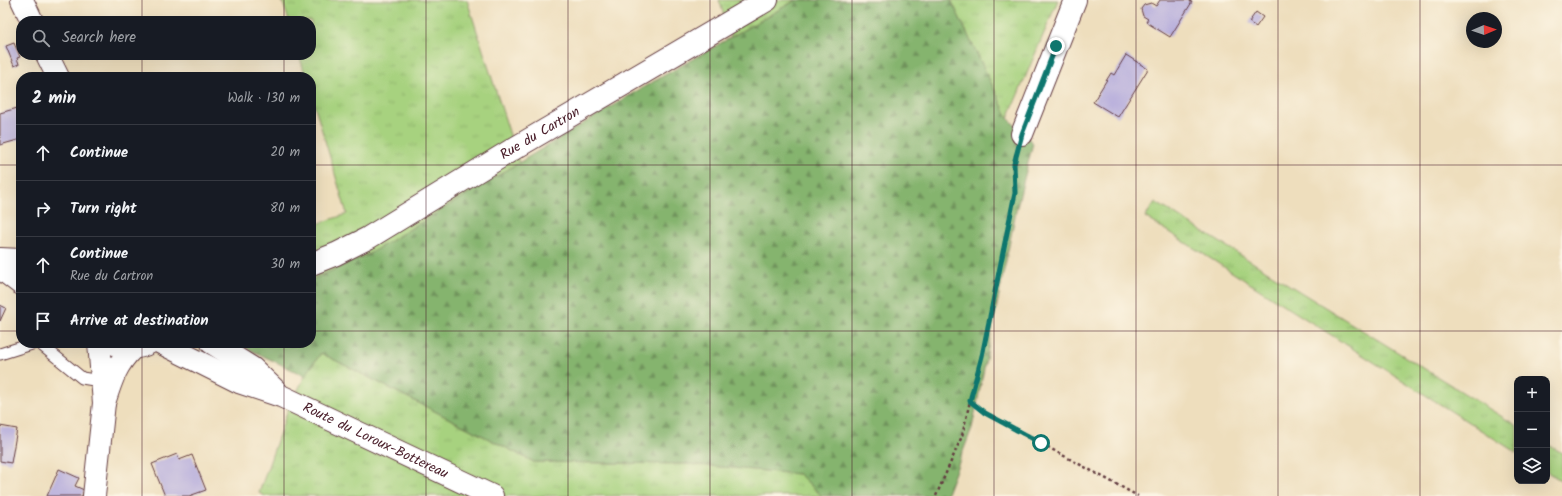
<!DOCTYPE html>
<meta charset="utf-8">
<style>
:root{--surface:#171b24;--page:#20242c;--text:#f1f3f6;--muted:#9ea1a6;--line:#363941}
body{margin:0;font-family:Kalam,sans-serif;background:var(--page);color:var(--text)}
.controls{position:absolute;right:12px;bottom:12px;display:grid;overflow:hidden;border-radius:8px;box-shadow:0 4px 16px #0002}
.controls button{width:36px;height:36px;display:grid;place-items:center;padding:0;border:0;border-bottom:1px solid var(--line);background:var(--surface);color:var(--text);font:20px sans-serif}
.compass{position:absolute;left:1466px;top:12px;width:36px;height:36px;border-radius:50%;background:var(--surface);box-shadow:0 4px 16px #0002;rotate:88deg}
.stop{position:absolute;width:12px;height:12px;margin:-9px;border:3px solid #0f766e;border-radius:50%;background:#fff}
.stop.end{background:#0f766e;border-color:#fff;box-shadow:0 1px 4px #0008}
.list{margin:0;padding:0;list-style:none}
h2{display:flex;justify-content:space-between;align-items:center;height:52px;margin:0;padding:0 16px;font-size:17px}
h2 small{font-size:13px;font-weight:400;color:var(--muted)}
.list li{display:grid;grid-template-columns:26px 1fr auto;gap:12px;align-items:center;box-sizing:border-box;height:56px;padding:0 16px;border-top:1px solid var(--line)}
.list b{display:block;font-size:15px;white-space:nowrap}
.list p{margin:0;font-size:13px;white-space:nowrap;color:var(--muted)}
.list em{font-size:13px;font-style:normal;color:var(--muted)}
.icon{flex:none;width:22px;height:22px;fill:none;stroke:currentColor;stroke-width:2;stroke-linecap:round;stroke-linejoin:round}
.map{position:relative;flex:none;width:1562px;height:496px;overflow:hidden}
.search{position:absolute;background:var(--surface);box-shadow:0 4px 16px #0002;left:16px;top:16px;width:300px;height:44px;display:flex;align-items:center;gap:10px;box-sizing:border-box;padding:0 14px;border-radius:16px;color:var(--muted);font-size:15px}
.panel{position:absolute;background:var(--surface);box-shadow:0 4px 16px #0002;left:16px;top:72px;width:300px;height:276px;border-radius:16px}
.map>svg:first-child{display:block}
</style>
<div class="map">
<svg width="1562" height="496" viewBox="0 0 1562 496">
<defs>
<pattern id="grass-tufts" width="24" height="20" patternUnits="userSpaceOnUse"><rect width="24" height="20" fill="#a7d27f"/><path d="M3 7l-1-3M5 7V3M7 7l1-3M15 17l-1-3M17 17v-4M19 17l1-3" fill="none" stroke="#91b46e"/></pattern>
<pattern id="forest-firs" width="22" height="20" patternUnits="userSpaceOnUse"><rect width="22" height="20" fill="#85b46e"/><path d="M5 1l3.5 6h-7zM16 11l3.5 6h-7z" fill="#6f925b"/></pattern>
</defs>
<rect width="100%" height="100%" fill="#fcf5e5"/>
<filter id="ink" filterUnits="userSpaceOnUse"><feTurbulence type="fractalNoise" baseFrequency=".025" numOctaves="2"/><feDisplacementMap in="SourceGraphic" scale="8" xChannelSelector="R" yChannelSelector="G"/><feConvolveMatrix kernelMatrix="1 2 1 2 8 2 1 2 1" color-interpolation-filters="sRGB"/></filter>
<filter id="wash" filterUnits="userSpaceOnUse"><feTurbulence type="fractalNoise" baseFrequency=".012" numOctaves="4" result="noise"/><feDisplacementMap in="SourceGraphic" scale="16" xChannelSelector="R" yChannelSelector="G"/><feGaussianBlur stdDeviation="0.9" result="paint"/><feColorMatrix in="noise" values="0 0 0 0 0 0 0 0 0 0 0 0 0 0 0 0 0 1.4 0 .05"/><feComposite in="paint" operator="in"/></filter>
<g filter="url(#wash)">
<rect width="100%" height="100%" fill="#eedebd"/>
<!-- grass -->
<g fill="url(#grass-tufts)" stroke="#787855">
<polygon points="282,0 467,0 519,163 369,254 311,280 311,226 347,214 311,94 311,77 306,77 299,55 311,55 311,21 289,21"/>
<polygon points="719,0 796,0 731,37"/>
<polygon points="951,0 1058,0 1008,118"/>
<polygon points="1155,202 1517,426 1517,453 1145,217"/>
<polygon points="321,353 534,462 688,464 799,474 822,496 265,496 259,493 287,412 305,376"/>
<polygon points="1547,444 1562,453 1562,481 1547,472"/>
</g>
<!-- forest -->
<polygon fill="url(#forest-firs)" stroke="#686a4c" points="796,0 951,0 1008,118 1033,143 1016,211 972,428 946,496 822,496 799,474 688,464 534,462 321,353 305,376 236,343 311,343 311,280 369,254 635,92"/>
<g id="blocks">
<!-- building -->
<g fill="#b7aedc">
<polygon points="1160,0 1191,0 1190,2 1192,2 1170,37 1146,22 1148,19 1143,16 1141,9 1144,5 1151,3 1156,6"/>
<polygon points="1256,12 1263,17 1256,27 1249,22"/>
<polygon points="14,43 20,57 17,58 19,64 14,66 6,46"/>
<polygon points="1126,55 1148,69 1118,117 1093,102 1111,73 1114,75"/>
<polygon points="21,107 21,139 0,145 0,113"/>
<polygon points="0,305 6,308 0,321"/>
<polygon points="0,426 17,429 11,463 0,461"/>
<polygon points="177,454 179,460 192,455 206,490 189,496 165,496 152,464"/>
<polygon points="59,469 79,478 75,486 84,490 82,496 47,496"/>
</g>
</g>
</g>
<g filter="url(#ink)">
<use href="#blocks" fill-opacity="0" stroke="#633c41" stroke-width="1"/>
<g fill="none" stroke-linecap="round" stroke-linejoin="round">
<defs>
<g id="lane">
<polyline points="39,343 82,378 106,382"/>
<polyline points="0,354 35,343"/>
</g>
<g id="street">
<polyline points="22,0 32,21"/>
<polyline points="47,55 58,77"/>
<polyline points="1022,134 1075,0"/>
<path id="s1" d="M311,264L336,254L368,238L515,148L767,0"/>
<path d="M99,343L104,403C111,381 116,364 133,348"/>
<polyline points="94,496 104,403"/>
</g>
<g id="secondary">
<polyline points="0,259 21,260"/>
<polyline points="0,268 21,284"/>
<path d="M113,343C124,349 138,349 149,343"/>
<path id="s2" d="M161,343L239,382L281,396L492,496"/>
<polyline points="212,343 252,368 276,391"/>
</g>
</defs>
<!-- lane casing -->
<use href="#lane" stroke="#633c41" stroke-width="13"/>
<!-- street casing -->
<use href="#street" stroke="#633c41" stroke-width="24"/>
<!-- secondary casing -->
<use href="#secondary" stroke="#633c41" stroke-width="24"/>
<!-- path -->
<g stroke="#633c41" stroke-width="2.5" stroke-dasharray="3 3" stroke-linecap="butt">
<polyline points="1016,154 1014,164 1015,193 982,356 970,401 985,413 1138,496"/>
<polyline points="936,496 962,436 970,401"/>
</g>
<!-- lane -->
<use href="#lane" stroke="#fff" stroke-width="11"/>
<!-- street -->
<use href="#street" stroke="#fff" stroke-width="22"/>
<!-- secondary -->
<use href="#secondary" stroke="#fff" stroke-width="22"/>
</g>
</g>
<g fill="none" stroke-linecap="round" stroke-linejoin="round" filter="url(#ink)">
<!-- route -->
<polyline stroke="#0f766e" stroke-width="5" points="1041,443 985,413 970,401 982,356 1015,193 1014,164 1022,134 1056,46"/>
</g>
<!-- grid -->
<path fill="none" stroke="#4a1f2b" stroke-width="1" stroke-opacity="0.55" d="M142,0V21M284,0V21M426,0V496M568,0V496M710,0V496M852,0V496M994,0V496M1136,0V496M1278,0V496M1420,0V496M142,55V77M284,55V77M0,165H21M311,165H1562M0,331H21M311,331H1562M142,343V496M284,343V496"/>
<g text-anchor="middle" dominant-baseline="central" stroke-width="3" stroke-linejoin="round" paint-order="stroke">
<!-- street labels -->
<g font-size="14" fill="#4a1f2b" stroke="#fcf5e5">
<text stroke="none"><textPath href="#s1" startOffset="264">Rue du Cartron</textPath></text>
<text stroke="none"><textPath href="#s2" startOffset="236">Route du Loroux-Bottereau</textPath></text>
</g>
</g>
</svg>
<div class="controls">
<button>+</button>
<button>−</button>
<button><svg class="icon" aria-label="layers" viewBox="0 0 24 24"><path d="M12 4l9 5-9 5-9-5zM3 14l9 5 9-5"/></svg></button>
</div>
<svg class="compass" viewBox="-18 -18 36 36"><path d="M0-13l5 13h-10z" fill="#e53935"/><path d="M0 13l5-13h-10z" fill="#9ea1a6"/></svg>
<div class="stop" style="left:1041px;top:443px"></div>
<div class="stop end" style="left:1056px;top:46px"></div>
<div class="search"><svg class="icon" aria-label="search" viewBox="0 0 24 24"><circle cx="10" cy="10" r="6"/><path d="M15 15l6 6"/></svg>Search here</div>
<section class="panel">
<h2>2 min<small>Walk · 130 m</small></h2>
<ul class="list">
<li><svg class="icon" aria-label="ahead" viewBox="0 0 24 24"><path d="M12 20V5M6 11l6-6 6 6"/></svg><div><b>Continue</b></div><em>20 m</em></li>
<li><svg class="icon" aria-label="right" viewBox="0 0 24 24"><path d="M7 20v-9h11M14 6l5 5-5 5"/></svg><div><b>Turn right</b></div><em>80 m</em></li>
<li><svg class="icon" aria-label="ahead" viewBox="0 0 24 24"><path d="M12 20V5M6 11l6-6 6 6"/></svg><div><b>Continue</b><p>Rue du Cartron</p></div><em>30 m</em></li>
<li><svg class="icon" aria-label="arrive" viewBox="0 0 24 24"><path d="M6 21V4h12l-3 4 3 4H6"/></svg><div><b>Arrive at destination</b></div></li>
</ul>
</section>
</div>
